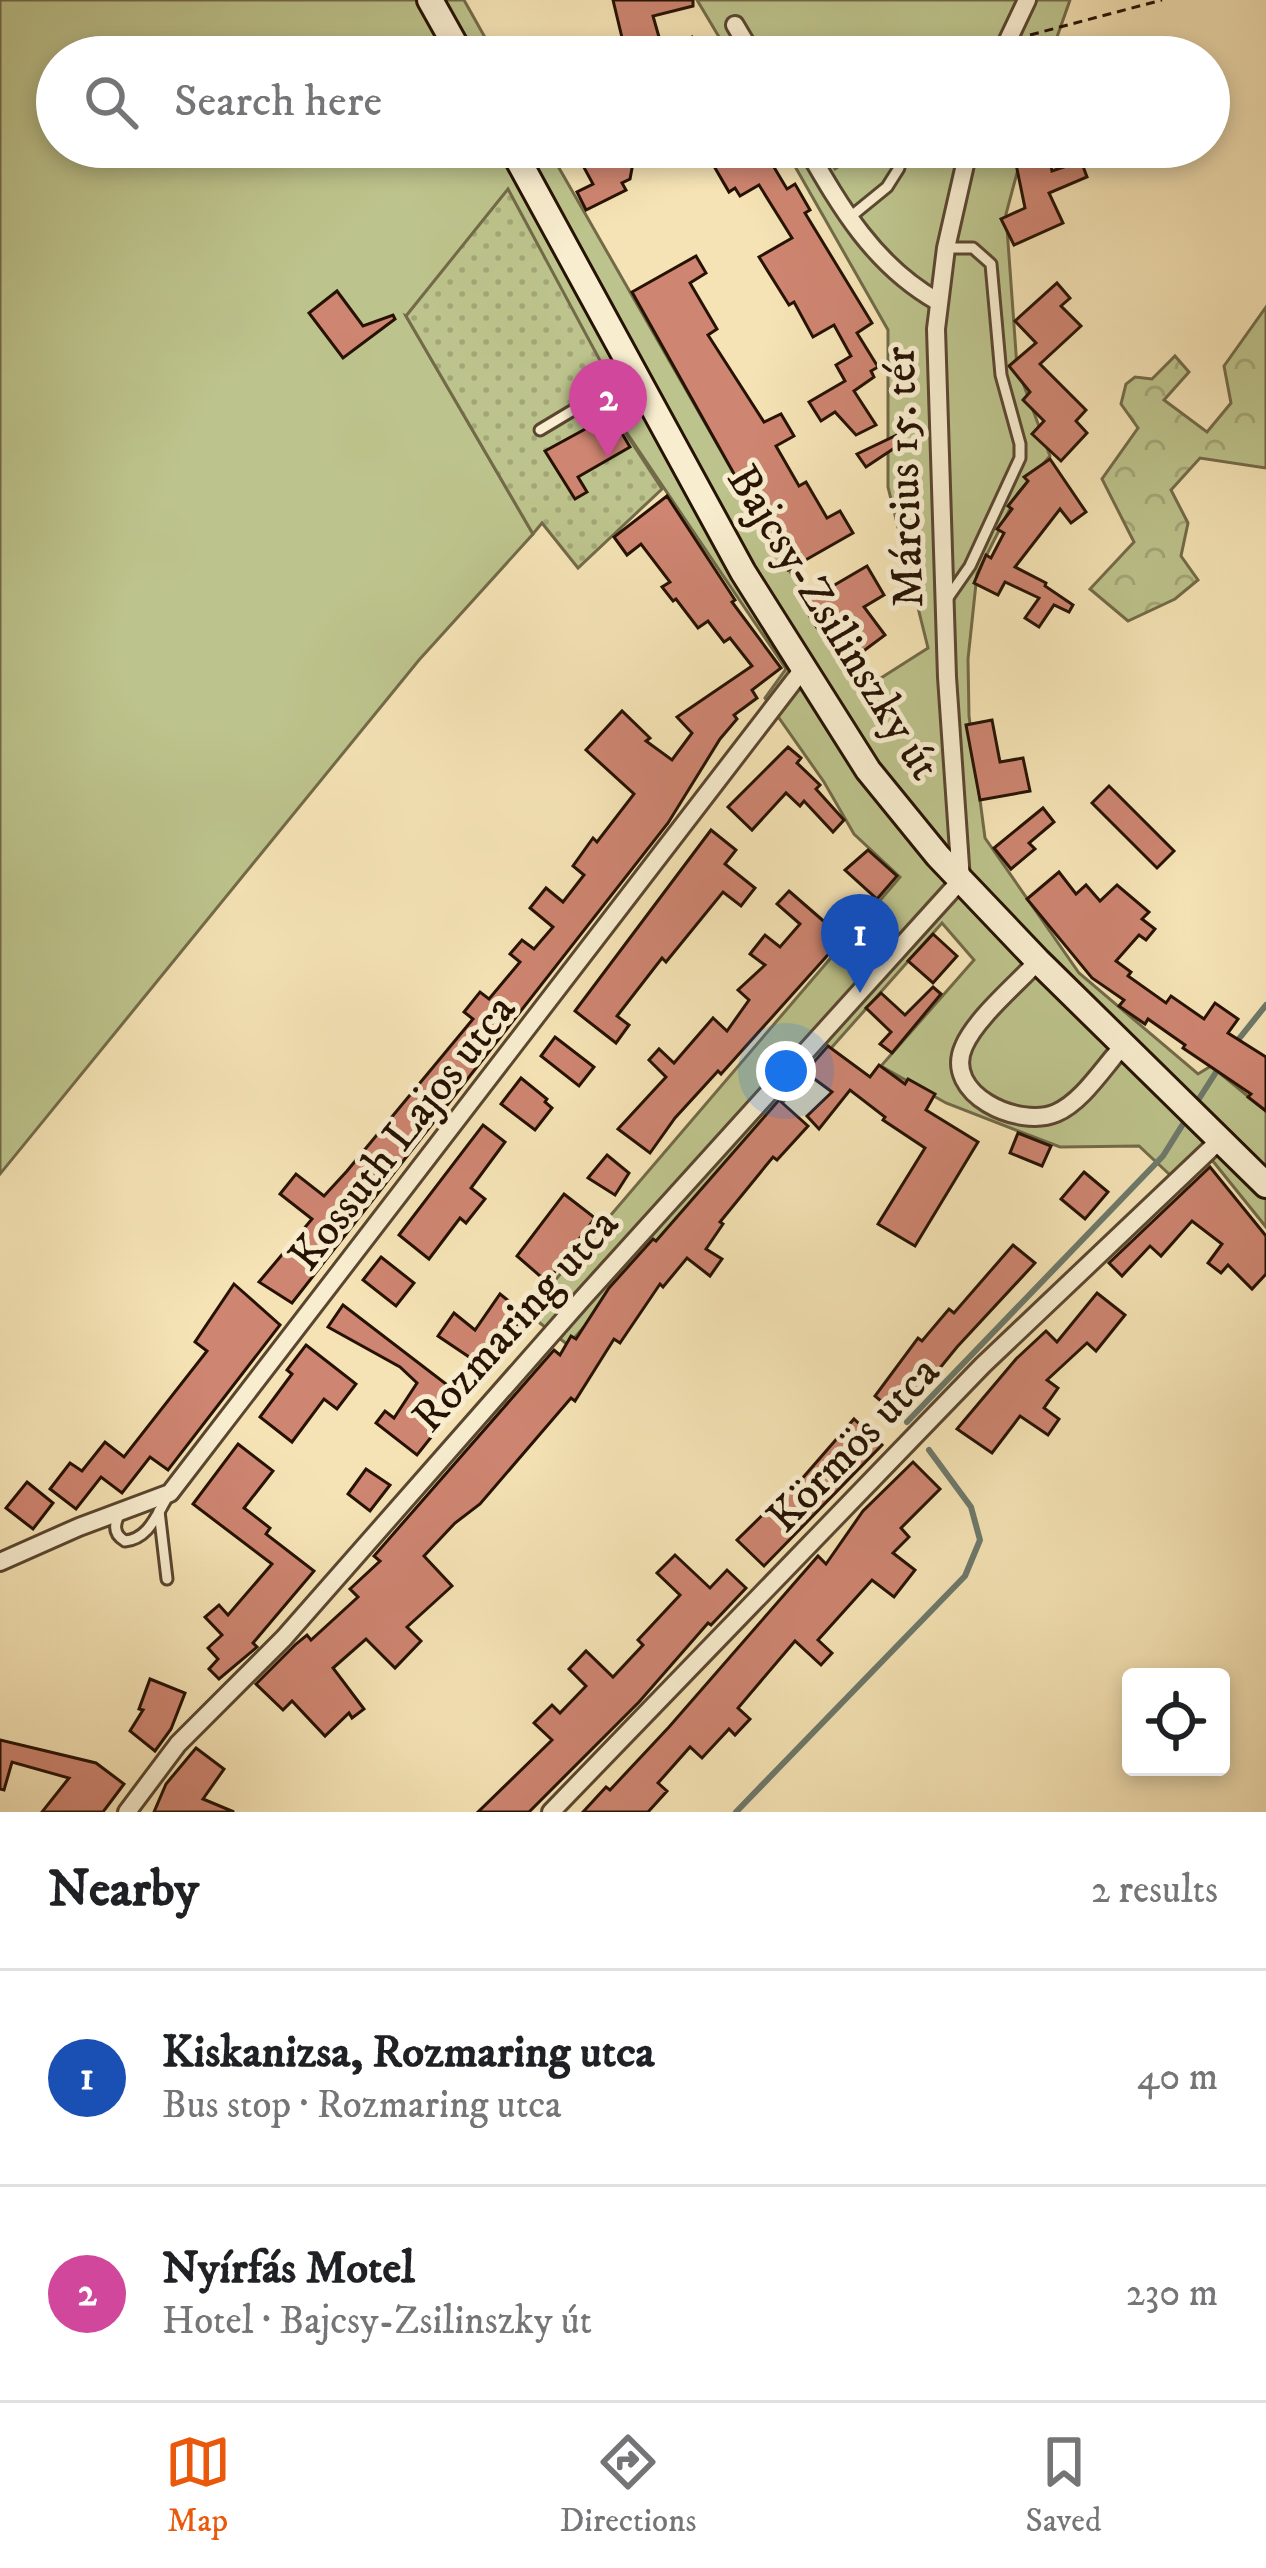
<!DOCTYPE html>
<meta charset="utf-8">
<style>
:root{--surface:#fff;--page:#f6f6f6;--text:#202124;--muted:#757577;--line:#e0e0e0;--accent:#ea580c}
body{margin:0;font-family:"IM FELL DW Pica",serif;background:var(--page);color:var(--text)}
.controls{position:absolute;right:36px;bottom:36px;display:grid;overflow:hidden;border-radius:12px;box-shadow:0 6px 18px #0003}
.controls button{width:108px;height:108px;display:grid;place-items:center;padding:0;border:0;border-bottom:3px solid var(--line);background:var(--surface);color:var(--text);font:60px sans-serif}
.you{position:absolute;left:786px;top:1071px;width:42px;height:42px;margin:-30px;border:9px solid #fff;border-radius:50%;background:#1a73e8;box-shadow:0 0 0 18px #1a73e833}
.badge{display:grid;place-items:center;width:78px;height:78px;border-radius:50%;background:var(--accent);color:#fff;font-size:39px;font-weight:700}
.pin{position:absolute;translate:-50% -99px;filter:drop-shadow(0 3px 6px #0008)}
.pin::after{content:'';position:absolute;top:63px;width:42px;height:36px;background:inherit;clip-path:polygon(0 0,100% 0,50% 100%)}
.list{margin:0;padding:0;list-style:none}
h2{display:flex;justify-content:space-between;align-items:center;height:156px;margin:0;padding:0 48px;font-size:51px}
h2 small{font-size:39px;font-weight:400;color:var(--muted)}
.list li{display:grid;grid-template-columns:78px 1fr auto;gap:36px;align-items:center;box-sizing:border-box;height:216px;padding:0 48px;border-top:3px solid var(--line)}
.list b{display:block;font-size:45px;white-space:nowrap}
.list p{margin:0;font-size:39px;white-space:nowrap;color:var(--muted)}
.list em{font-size:39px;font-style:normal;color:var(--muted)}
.icon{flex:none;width:66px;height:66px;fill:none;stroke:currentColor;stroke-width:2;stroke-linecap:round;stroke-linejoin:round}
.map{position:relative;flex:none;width:1266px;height:1812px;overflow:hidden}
.search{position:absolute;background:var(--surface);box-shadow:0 6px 18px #0003;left:36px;right:36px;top:36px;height:132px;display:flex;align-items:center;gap:30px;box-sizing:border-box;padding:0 42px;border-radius:66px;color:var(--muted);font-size:45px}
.sheet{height:588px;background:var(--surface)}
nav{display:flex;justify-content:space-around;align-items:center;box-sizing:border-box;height:168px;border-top:3px solid var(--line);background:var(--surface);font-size:33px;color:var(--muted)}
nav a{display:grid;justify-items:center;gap:6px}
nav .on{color:var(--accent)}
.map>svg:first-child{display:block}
</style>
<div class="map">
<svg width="1266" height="1812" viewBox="0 0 1266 1812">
<defs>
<pattern id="forest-crowns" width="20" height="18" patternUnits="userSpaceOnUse" patternTransform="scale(3)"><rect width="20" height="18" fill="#bdc38c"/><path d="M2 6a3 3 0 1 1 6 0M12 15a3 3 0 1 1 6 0" fill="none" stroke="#a2a677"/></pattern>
<pattern id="park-dots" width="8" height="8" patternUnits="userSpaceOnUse" patternTransform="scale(3)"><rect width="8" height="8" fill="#bdc38c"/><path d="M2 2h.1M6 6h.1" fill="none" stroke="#a2a677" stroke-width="1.8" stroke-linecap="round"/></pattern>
</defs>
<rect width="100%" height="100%" fill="#f5e3b5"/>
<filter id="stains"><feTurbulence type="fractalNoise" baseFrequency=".00167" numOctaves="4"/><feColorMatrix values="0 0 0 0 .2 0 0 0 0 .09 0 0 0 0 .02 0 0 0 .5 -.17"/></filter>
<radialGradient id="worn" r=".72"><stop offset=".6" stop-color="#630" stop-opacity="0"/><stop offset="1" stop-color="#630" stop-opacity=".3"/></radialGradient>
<!-- green -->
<g fill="#bdc38c" stroke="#726a48" stroke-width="3">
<polygon points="0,0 464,0 496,57 57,57 57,147 547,147 859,692 928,648 888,487 888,330 784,147 823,147 835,169 870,147 1024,147 1006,214 1017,367 1050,456 1018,493 977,574 968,659 969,716 985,838 1079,973 1198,1074 1211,1066 1266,1111 1266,1227 1212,1160 1183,1187 1139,1146 1060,1147 946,1103 881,1066 974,960 942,923 568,1345 527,1313 900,877 854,834 824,782 765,698 786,669 608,405 406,316 533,534 419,660 0,1174"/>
<polygon points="697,0 1070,0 1050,57 841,57 831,41 797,57 731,57"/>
</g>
<!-- forest -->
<polygon fill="url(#forest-crowns)" stroke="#726a48" stroke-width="3" points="1266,307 1266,468 1200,458 1171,490 1188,523 1181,556 1198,580 1175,599 1128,621 1090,589 1134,542 1102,479 1138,428 1121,404 1126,384 1135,377 1152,379 1175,356 1189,372 1164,400 1207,432 1231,403 1224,366"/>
<!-- park -->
<polygon fill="url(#park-dots)" stroke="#726a48" stroke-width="3" points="508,189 618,394 608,406 662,489 578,568 542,523 533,534 406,316"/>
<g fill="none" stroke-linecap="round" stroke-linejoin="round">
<!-- stream -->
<g stroke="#6d796b" stroke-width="6">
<polyline points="1234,1045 1266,1005"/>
<polyline points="1195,1105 1220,1066"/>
<polyline points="907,1422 1163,1156 1188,1116"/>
<polyline points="736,1812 965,1576 980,1540 971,1507 929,1450"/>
</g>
</g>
<!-- building -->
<g fill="#ce8571" stroke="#261203" stroke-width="3">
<polygon points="613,0 693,0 693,6 653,16 659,37 624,46"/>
<polygon points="692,37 704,57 658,57"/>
<polygon points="611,147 636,147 630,179 622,183 626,190 586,210 577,192 593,184 581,162"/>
<polygon points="735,147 762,147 787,189 795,184 810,210 805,213 872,323 857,333 878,367 871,371 874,377 854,391 876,425 856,435 835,412 821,421 809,402 845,381 836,365 851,356 834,325 813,337 794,302 789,305 759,257 792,238 759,185 740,196 735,188 729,192 711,161"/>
<polygon points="1049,156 1052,171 1081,161 1087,177 1049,193 1063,223 1014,245 1001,219 1025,208 1016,164"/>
<polygon points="696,256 706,273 690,283 717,329 708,335 764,422 781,414 794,436 776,446 799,486 806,482 827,518 840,511 853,533 788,570 632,292"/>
<polygon points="1057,283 1070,298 1061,306 1081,326 1040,364 1086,410 1076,421 1087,433 1061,461 1032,434 1044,421 1023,400 1030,392 1009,366 1036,343 1015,321"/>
<polygon points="337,291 363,326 393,315 395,319 343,358 309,313"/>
<polygon points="611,415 630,447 578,477 587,492 575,499 545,451"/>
<polygon points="897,435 902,443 866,467 857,454"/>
<polygon points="1050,459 1086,512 1071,523 1060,509 1015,567 1046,583 1045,586 1073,605 1069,612 1054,605 1039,627 1025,618 1039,598 1005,582 998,595 974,583 986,555 991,558 1004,533 997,529 1012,509 1008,506 1028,481 1024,477"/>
<polygon points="667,496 735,600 732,602 781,668 752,690 757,698 734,715 737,719 720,739 668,823 292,1303 259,1282 312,1219 280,1194 296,1174 324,1196 347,1171 473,1019 464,1012 480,992 489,999 520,962 510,954 522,940 534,949 553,927 530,908 546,888 563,902 584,875 573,866 593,838 597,842 634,794 586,750 622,711 650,738 646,741 672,760 692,733 677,717 752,666 730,638 724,642 708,621 698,628 676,599 673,601 662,587 670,582 641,544 627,555 614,537"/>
<polygon points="867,566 884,595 864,607 885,635 842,667 802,604"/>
<polygon points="992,720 1000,762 1023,758 1030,791 980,800 966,725"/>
<polygon points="788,747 801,758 797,763 820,785 816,789 844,820 833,832 804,801 800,806 786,793 752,830 728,807"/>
<polygon points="1109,786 1174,851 1157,868 1092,803"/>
<polygon points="1043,808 1054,822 1029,843 1035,849 1011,869 994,848"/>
<polygon points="711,830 736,850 725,864 755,888 741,906 723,892 666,962 662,958 617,1016 629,1025 616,1043 575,1011"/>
<polygon points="868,850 897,876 877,899 845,870"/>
<polygon points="1059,872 1076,894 1086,885 1100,901 1117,885 1149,912 1142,919 1155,929 1146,940 1139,935 1116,961 1131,972 1128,976 1166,1003 1171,996 1204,1019 1215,1003 1238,1019 1228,1033 1266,1057 1266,1111 1248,1097 1251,1094 1183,1048 1185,1045 1148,1019 1145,1024 1119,1006 1124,1000 1092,978 1027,899"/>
<polygon points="789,891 843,938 721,1074 718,1071 675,1118 650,1153 618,1129 666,1077 649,1060 659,1049 674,1063 713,1018 727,1031 749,1000 738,990 765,965 750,954 765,935 780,947 800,924 777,904"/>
<polygon points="933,934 957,956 933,983 908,961"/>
<polygon points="933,987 941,994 892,1053 880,1044 891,1032 866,1008 881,993 905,1015"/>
<polygon points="555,1037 594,1067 579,1086 541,1056"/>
<polygon points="828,1046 870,1077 879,1065 905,1084 908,1079 935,1094 926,1110 978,1142 915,1246 878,1224 925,1148 883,1120 885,1117 850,1090 819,1129 807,1116 832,1092 805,1072"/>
<polygon points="521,1078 547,1099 545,1102 552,1108 535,1130 501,1104"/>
<polygon points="779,1100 808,1126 777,1160 773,1157 720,1222 723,1224 706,1249 722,1259 710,1276 687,1258 663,1287 660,1284 620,1343 614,1339 575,1401 571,1398 480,1504 455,1523 424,1556 452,1586 407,1627 421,1641 395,1668 366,1639 333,1668 364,1709 352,1718 349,1713 325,1736 292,1701 283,1710 256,1684 296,1644 307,1635 311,1640 358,1597 350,1589 380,1561 374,1556 554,1350 560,1355 571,1336 576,1339 609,1288 653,1239 656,1241"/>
<polygon points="483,1125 505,1142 471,1188 485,1199 466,1223 460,1218 429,1259 399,1235"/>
<polygon points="1018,1133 1051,1146 1042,1166 1010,1153"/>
<polygon points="607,1155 629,1173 615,1195 588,1178"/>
<polygon points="1210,1167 1266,1236 1266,1274 1252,1289 1228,1265 1221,1273 1208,1263 1222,1244 1192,1221 1161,1256 1150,1246 1122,1276 1109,1263"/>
<polygon points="1084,1172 1108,1192 1085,1219 1061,1199"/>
<polygon points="564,1194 595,1218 547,1282 517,1256"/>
<polygon points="1013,1245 1035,1263 957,1347 900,1417 875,1396 918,1338 922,1341 949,1309 954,1313"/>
<polygon points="381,1257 414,1283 396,1306 363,1280"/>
<polygon points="234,1284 280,1325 168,1470 150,1457 122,1493 101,1477 76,1509 50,1489 70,1463 82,1471 105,1442 124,1457 207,1351 195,1342"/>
<polygon points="1097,1293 1125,1315 1096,1351 1087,1343 1047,1380 1058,1388 1044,1408 1059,1419 1048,1435 1020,1416 992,1453 957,1429 1016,1359 1046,1331 1057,1342"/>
<polygon points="500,1294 525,1314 484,1367 438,1336 454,1313 475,1330"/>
<polygon points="343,1305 463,1397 417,1455 376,1423 385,1411 394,1418 417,1383 400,1367 328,1327"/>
<polygon points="306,1345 356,1384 337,1409 324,1399 292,1442 260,1417 292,1374 287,1370"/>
<polygon points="854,1419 882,1445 764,1566 737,1540 791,1487 793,1489"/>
<polygon points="238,1444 273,1471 244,1508 270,1528 266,1534 314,1571 253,1643 257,1647 219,1679 209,1669 218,1659 208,1648 222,1635 205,1617 219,1605 228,1615 272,1564 193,1504"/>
<polygon points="913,1462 940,1489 901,1528 909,1537 893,1553 915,1570 894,1597 872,1580 818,1640 832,1653 821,1665 795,1641 738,1708 750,1719 735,1735 729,1729 702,1758 690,1747 658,1783 667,1791 648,1812 583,1812 606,1787 610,1790 669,1727 818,1556 826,1564 863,1511"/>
<polygon points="366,1469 390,1485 370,1511 348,1494"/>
<polygon points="27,1482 53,1503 33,1529 6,1508"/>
<polygon points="675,1555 710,1588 727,1570 746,1588 711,1625 708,1623 639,1702 529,1812 478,1812 552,1740 534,1723 552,1705 560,1713 586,1686 569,1669 586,1651 613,1677 643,1645 638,1640 680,1595 657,1573"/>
<polygon points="150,1679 185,1693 171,1729 155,1751 130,1731 143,1710 139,1709"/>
<polygon points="0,1740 96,1763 124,1784 103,1812 42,1812 69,1778 12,1762 4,1790 0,1789"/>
<polygon points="196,1748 224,1769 203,1799 234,1812 154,1812 166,1784"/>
</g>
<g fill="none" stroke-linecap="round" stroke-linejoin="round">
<defs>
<g id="lane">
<polyline points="849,218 887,187 899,168"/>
<polyline points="540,430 630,376"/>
<polyline points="945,602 970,566 1020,458 1020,444 1001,375 991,264 973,248 946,248"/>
<polyline points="159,1511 167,1579"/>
<path d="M120,1513C114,1524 113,1534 125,1541C148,1539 156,1516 167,1498"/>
</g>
<g id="street">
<polyline points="735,25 754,57"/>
<polyline points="1000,57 1027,0"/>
<path d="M806,147C841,208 874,265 937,301"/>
<path d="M1038,961C1017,984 976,1018 964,1046C942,1094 1019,1129 1056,1113C1082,1102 1103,1068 1122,1047"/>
<polyline points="0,1562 79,1527 170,1493 803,669"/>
<polyline points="127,1812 178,1744 284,1638 583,1298 961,880 947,677 936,329 946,248 969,147"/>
<polyline points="551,1812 983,1365 1221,1139"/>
</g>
<g id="secondary">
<polyline points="430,0 462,57"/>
<polyline points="511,147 743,572 868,770 938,856 1038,961 1266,1185"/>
</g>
</defs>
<!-- lane casing -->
<use href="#lane" stroke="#5a4630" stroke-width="15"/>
<!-- street casing -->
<use href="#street" stroke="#5a4630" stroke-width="22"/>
<!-- secondary casing -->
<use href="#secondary" stroke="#261203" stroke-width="30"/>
<!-- path -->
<polyline stroke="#261203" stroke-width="3" stroke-dasharray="9 6" stroke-linecap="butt" points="1030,35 1162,0"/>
<!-- lane -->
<use href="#lane" stroke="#f8edcf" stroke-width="9"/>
<!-- street -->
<use href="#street" stroke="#f8edcf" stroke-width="16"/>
<!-- secondary -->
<use href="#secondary" stroke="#f8edcf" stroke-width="24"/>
</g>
<g text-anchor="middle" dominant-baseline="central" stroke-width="10" stroke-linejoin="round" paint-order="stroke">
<!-- street labels -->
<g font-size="45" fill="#261203" stroke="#f8edcf">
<text transform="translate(905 477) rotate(-92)">Március 15. tér</text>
<text transform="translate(833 623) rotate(58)">Bajcsy-Zsilinszky út</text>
<text transform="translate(403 1133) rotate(-52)">Kossuth Lajos utca</text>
<text transform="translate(516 1321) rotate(-48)">Rozmaring utca</text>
<text transform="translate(854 1445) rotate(-46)">Körmös utca</text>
</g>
</g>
<rect width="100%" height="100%" filter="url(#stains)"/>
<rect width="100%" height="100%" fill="url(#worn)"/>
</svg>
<div class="controls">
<button><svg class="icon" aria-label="locate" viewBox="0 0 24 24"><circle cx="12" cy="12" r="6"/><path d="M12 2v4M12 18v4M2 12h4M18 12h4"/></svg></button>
</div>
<div class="you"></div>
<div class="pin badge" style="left:860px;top:993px;background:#1a4fb4">1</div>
<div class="pin badge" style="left:608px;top:458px;background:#d1479c">2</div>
<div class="search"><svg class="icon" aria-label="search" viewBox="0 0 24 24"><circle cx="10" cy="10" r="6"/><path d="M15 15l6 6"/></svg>Search here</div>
</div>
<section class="sheet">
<h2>Nearby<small>2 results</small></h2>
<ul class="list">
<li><span class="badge" style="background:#1a4fb4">1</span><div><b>Kiskanizsa, Rozmaring utca</b><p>Bus stop · Rozmaring utca</p></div><em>40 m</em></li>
<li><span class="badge" style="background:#d1479c">2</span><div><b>Nyírfás Motel</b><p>Hotel · Bajcsy-Zsilinszky út</p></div><em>230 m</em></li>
</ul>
</section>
<nav>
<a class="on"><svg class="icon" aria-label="map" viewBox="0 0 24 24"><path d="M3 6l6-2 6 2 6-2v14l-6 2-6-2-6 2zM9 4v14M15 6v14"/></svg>Map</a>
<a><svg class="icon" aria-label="directions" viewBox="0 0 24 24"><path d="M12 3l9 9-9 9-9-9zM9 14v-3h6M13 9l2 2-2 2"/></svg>Directions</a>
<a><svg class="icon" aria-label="saved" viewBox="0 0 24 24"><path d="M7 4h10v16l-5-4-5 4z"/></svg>Saved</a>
</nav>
